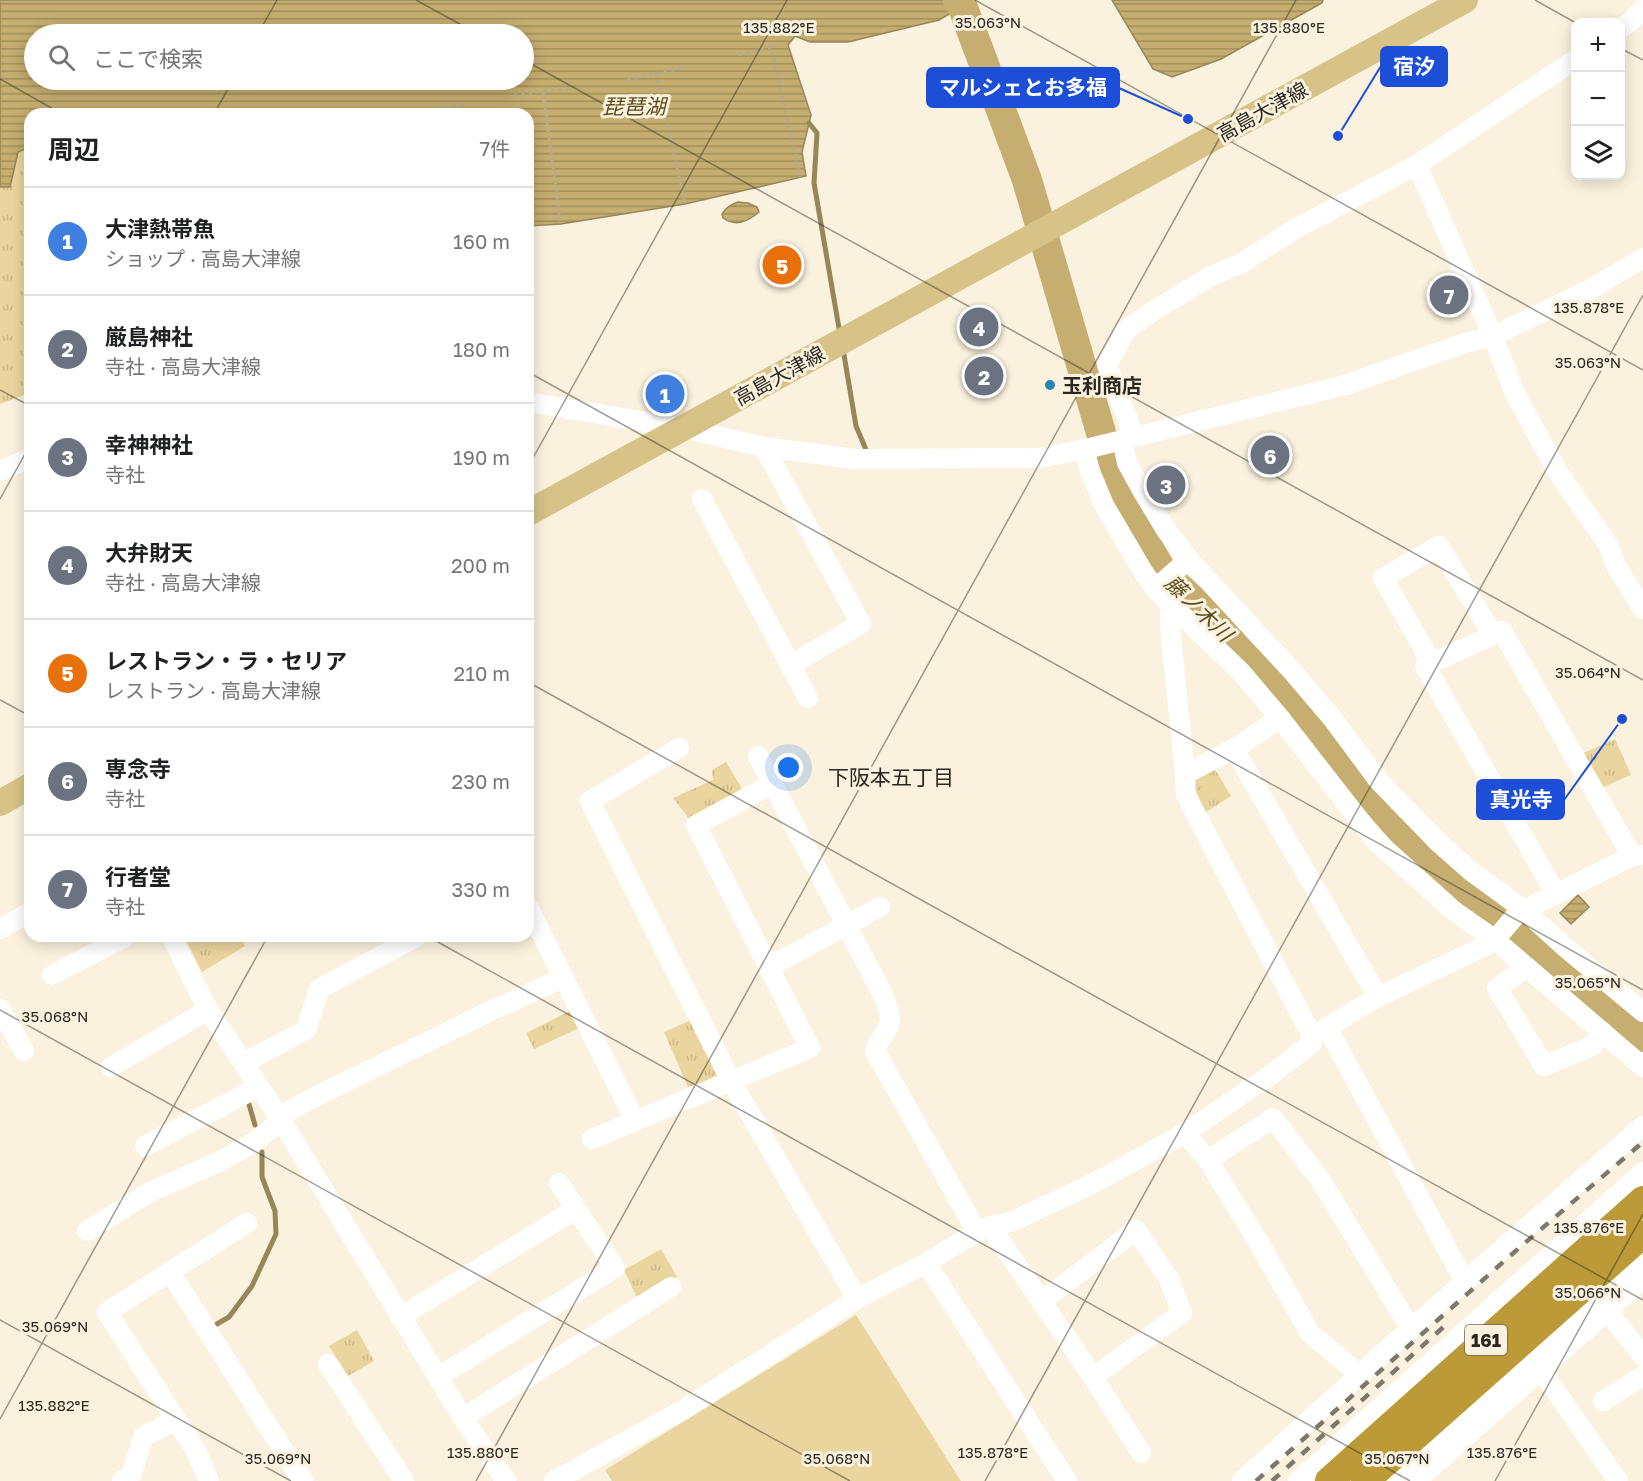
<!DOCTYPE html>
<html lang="ja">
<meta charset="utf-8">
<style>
:root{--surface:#fff;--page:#f6f6f6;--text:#202124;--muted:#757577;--line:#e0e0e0;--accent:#2785b1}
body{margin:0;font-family:"Golos Text","Noto Sans JP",sans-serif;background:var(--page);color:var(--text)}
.controls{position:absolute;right:18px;top:18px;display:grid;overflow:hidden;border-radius:12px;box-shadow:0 3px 15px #0003}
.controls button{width:54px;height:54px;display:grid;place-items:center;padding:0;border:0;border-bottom:2px solid var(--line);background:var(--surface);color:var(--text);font:30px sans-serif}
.you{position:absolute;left:789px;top:768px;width:21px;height:21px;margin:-15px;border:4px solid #fff;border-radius:50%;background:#1a73e8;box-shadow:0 0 0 9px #1a73e833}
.badge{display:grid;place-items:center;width:39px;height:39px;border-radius:50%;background:var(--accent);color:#fff;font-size:20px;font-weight:700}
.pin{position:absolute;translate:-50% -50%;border:3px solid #fff;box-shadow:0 2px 6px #0006}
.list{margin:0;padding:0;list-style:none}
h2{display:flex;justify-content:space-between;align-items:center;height:78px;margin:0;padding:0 24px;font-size:26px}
h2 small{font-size:20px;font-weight:400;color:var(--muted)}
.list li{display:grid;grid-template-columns:39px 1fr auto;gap:18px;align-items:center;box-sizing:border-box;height:108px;padding:0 24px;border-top:2px solid var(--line)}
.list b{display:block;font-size:22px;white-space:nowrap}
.list p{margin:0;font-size:20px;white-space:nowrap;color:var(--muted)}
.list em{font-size:20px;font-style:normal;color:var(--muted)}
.icon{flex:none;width:33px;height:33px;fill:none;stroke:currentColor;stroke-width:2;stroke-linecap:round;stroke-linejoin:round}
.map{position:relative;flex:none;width:1643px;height:1481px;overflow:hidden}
.search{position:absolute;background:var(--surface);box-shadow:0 3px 15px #0003;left:24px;top:24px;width:510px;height:66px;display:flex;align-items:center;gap:15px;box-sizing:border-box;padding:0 21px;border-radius:33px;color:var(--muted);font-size:22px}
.panel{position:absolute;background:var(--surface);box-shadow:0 3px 15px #0003;left:24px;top:108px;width:510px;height:834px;border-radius:18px}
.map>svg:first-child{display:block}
</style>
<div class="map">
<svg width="1643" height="1481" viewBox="0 0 1643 1481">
<defs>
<pattern id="park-tufts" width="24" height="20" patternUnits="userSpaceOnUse" patternTransform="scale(1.5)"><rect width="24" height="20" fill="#ead59e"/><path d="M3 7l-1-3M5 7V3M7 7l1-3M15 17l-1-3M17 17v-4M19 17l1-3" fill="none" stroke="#c9b788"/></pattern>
<pattern id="water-rules" width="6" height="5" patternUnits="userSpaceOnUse" patternTransform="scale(1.5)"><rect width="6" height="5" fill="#c6ae70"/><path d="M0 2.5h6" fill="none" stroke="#a18e5b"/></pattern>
</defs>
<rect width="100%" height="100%" fill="#faf2de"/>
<!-- green -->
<polygon fill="#ead59e" points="856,1315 961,1481 612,1481 605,1470"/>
<!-- park -->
<g fill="url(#park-tufts)">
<polygon points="27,148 30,150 30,393 0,404 0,187 10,186 18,152"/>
<polygon points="1615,739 1631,775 1601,788 1581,754"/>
<polygon points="726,762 744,792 691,821 673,798 713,780 712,770"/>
<polygon points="1212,764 1231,796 1203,814 1189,775"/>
<polygon points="201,936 240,936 245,946 202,972 187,942"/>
<polygon points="572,1010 581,1027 534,1049 526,1033"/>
<polygon points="691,1020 722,1076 688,1087 664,1032"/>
<polygon points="661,1249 677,1277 637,1298 624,1270"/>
<polygon points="357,1330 374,1361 348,1376 329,1346"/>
</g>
<!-- water -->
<g fill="url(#water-rules)" stroke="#978658" stroke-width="1.5" fill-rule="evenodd">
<path d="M0,0H968L953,12L939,20L848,42H810L795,36L788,45L811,115L802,152L806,176L685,204L561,224L528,226V114H30V150L27,148L18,152L10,187H0ZM524,34V80H34V34Z"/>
<polygon points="1112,0 1323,0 1322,3 1221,59 1172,77 1153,69"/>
<path d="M738,202L748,203L757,207L759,212C747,222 736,227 723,218L722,214C726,207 731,205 738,202Z"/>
<polygon points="1578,895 1589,907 1571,924 1560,913"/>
</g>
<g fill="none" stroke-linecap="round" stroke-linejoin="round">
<!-- stream -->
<g stroke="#978658" stroke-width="5">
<polyline points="809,123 817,133 814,183 840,334"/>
<polyline points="843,349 856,426 867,452"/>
<polyline points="248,1101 255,1125"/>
<polyline points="217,1324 229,1317 252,1286 276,1234 275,1211 262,1177 262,1152"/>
</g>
<!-- river -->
<polyline stroke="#c6ae70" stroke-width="30" points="958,0 962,5 1027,180 1102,436 1112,485 1163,573 1222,627 1429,861 1643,1037"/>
<!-- path -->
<g stroke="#b0aa9a" stroke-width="3" stroke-dasharray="3 4.5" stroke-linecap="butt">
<polyline points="739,55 771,47 800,177"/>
<polyline points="656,73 685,204"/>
<polyline points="627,80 686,67"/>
<polyline points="543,92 561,224"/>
<polyline points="514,95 573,88"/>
<polyline points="437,114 436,108 466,105"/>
</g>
<!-- minor -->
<g stroke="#fff" stroke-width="20">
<polyline points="1620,29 1631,21 1643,9"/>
<polyline points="1417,165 1493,336 1514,391 1557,471 1609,546 1615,564 1643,609"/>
<polyline points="528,402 682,428 764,447 855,459 1040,458 1090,448 1345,385 1462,344 1493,336 1591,289 1643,258"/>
<polyline points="1134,436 1107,365 1126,330 1150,313 1209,277 1242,263 1293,230 1417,165 1576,59"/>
<polyline points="1122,440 1127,463 1143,492 1166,530 1191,562 1292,671 1332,718 1378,780 1439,843 1472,872 1524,910 1566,948 1643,1012"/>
<polyline points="764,447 861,624 790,665"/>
<polyline points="1084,449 1090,471 1104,505 1144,573 1158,592 1241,672 1280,718 1375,840 1454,911 1494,939 1643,1067"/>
<polyline points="0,471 30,458"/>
<polyline points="702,499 808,698"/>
<polyline points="1156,588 1189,559"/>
<polyline points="1173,607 1170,614 1171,638 1185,774 1234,749"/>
<polyline points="1432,663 1383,578 1439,546 1493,635"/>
<polyline points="1280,718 1234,749 1378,997"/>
<polyline points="679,748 590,801 731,1081 857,1299"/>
<path d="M758,756L883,995C885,1002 891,1013 890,1020C890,1029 878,1040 875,1051L977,1232"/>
<polyline points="1556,894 1425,666 1502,631 1632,856"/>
<polyline points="528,907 635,1120"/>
<polyline points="0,929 30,912"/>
<polyline points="171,936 208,1010 279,1117 463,1418 506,1481"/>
<polyline points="769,967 880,907"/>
<polyline points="1527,967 1497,988 1544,1066 1592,1046 1603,1032"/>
<polyline points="52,975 127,936"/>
<polyline points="0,1009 24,1051"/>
<polyline points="1327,1027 1465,1282"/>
<polyline points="1312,1036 1378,997 1485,946 1499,935 1516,915 1524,910 1632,856 1643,855"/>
<polyline points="243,1063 306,1030 319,989 418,936"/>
<polyline points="111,1067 208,1010"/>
<polyline points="1185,1133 1208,1160"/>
<polyline points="592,1139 810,1048 696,825 772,784"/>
<polyline points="145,1146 259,1087"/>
<polyline points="990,1226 1093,1377 1141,1453"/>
<polyline points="87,1231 150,1192 219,1162 251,1144 272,1128 279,1117 303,1103 488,1012 563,978"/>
<polyline points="926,1263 1067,1481"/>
<polyline points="170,1272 303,1481"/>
<polyline points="1042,1301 1136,1230 1169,1279 1182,1313 1093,1377"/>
<polyline points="1607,1311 1643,1356"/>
<polyline points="400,1317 576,1209 559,1183"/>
<polyline points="328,1364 404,1481"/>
<polyline points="1541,1370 1618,1481"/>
<polyline points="1360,1375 1310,1333 1259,1243 1208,1160 1273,1118 1321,1181 1411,1329"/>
<polyline points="438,1377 615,1268 576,1209"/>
<polyline points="1603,1401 1643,1376"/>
<polyline points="463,1418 671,1287"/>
<polyline points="122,1481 132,1474 143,1437 176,1420"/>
<polyline points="209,1481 196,1451 107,1312 247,1223"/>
<polyline points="554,1481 683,1410 857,1299 926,1263 977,1232 990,1226 1011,1222 1094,1183 1185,1133 1269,1076 1312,1043 1312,1036 1191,805 1186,794 1185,774"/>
<polyline points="1242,1481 1398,1340 1643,1126"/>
<polyline points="1298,1481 1643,1172"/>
<polyline points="1389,1481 1643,1255"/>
<polyline points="1416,1481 1643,1279"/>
</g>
<!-- major -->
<g stroke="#d7c287" stroke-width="26">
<polyline points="528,513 1465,0"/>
<polyline points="0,803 30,786"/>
</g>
<!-- highway -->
<g stroke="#bc9a37" stroke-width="28">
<polyline points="1329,1481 1643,1200"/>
<polyline points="1365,1481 1643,1234"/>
</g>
<!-- rail -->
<g stroke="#7d786c" stroke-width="4.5" stroke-dasharray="10 10" stroke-linecap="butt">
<polyline points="1256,1481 1519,1248 1643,1142"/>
<polyline points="1272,1481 1449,1322"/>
</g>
</g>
<!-- ticks -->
<path fill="none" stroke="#29271f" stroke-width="1.5" stroke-opacity="0.45" d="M416,0L478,34M975,0L1643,370M1535,0L1576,23M258,34L277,0M1620,48L1643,60M524,60L1643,680M0,79L62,114M214,114L233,80M528,372L1643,990M0,390L30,406M528,467L787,0M0,499L30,445M528,682L1643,1300M0,700L30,716M427,936L1410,1481M0,1010L850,1481M0,1320L291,1481M0,1419L268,936M476,1481L1296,0M985,1481L1643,295M1495,1481L1643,1214"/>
<!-- markers -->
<circle fill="#2785b1" stroke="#faf2de" stroke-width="2" cx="1050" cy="385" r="6"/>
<g text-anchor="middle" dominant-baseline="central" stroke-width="6" stroke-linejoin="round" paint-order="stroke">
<!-- shield labels -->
<rect fill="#faf2de" stroke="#686458" stroke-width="1.5" x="1465" y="1325" width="42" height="30" rx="4.5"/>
<g font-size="18" font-weight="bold" fill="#29271f">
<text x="1486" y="1340">161</text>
</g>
<!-- street labels -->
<g font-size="20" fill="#29271f" stroke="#faf2de">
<text transform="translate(1262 111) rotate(-29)">高島大津線</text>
<text transform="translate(779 375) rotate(-29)">高島大津線</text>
</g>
<!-- poi labels -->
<g font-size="20" font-weight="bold" fill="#29271f" stroke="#faf2de" text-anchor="start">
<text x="1062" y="385">玉利商店</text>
</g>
<!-- water labels -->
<g font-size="21" font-style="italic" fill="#5c4b1a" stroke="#faf2de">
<text x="634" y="106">琵琶湖</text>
<text transform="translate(1199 608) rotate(44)">藤ノ木川</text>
</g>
<!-- neighbourhood labels -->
<g font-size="21" fill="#29271f" stroke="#faf2de">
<text x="891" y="777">下阪本五丁目</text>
</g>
</g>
<g font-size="15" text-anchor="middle" fill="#29271f" stroke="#faf2de" stroke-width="6" stroke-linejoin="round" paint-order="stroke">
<text x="988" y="28">35.063°N</text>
<text x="779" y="33">135.882°E</text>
<text x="1289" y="33">135.880°E</text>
<text x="1589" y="313">135.878°E</text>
<text x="1588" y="368">35.063°N</text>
<text x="1588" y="678">35.064°N</text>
<text x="1588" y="988">35.065°N</text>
<text x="55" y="1022">35.068°N</text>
<text x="1589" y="1233">135.876°E</text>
<text x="1588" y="1298">35.066°N</text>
<text x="55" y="1332">35.069°N</text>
<text x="54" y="1411">135.882°E</text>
<text x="483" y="1458">135.880°E</text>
<text x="993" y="1458">135.878°E</text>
<text x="1502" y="1458">135.876°E</text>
<text x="278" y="1464">35.069°N</text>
<text x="837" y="1464">35.068°N</text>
<text x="1397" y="1464">35.067°N</text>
</g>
<!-- callouts -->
<path fill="none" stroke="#1d4ed8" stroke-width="2" d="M1338 136L1381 66M1188 119L1119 88M1622 719L1564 800"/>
<g fill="#1d4ed8" stroke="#faf2de" stroke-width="2">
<circle cx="1338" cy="136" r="6"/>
<circle cx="1188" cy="119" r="6"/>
<circle cx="1622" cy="719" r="6"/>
</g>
<g fill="#1d4ed8" stroke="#1d4ed8" stroke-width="2">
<rect x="1381" y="47" width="66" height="39" rx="6"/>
<rect x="927" y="68" width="192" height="39" rx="6"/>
<rect x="1477" y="780" width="87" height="39" rx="6"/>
</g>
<g font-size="21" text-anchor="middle" font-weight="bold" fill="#fff">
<text x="1414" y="74">宿汐</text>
<text x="1023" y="95">マルシェとお多福</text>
<text x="1521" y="807">真光寺</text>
</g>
</svg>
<div class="controls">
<button>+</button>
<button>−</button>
<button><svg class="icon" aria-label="layers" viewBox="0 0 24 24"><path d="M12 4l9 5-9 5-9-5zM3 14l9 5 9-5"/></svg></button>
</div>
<div class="you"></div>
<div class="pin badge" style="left:665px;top:394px;background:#3f7fe0">1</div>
<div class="pin badge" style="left:984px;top:376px;background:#6b7280">2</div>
<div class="pin badge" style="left:1166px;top:485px;background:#6b7280">3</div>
<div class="pin badge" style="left:979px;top:327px;background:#6b7280">4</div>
<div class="pin badge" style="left:782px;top:265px;background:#e8710a">5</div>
<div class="pin badge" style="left:1270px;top:455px;background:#6b7280">6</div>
<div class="pin badge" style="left:1449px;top:295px;background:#6b7280">7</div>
<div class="search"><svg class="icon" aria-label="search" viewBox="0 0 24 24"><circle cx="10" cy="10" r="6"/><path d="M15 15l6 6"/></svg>ここで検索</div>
<section class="panel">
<h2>周辺<small>7件</small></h2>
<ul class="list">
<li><span class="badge" style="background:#3f7fe0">1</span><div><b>大津熱帯魚</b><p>ショップ · 高島大津線</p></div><em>160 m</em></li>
<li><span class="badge" style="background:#6b7280">2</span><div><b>厳島神社</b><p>寺社 · 高島大津線</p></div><em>180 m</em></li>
<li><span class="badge" style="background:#6b7280">3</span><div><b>幸神神社</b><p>寺社</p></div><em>190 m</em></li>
<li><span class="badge" style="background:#6b7280">4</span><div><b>大弁財天</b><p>寺社 · 高島大津線</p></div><em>200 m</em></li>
<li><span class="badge" style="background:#e8710a">5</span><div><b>レストラン・ラ・セリア</b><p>レストラン · 高島大津線</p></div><em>210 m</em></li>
<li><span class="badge" style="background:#6b7280">6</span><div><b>専念寺</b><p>寺社</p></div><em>230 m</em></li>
<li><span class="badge" style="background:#6b7280">7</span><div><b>行者堂</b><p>寺社</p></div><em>330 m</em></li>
</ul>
</section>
</div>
